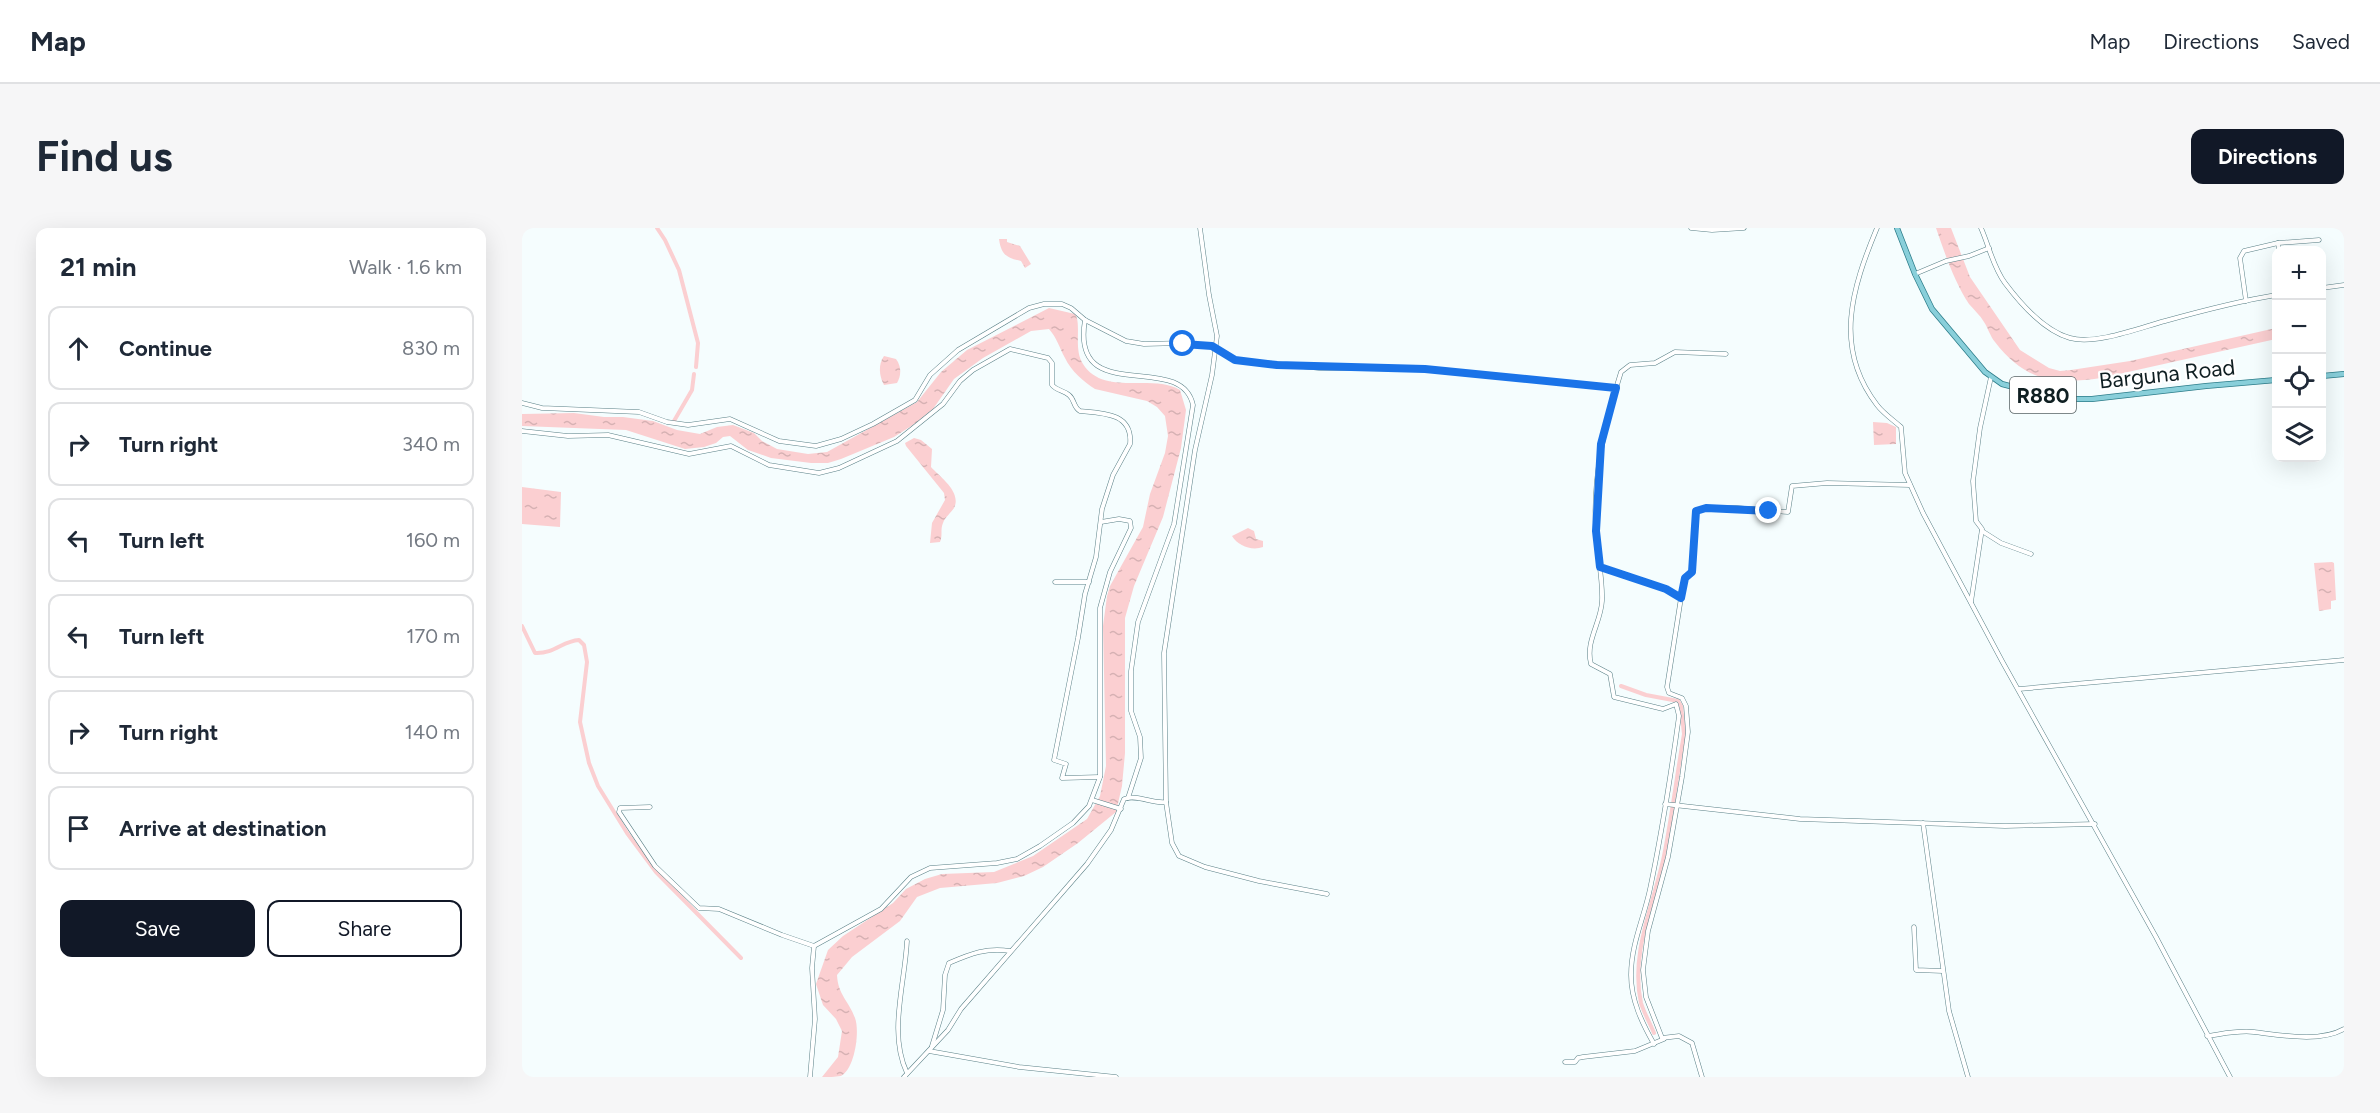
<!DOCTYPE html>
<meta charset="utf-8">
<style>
:root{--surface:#fff;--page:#f6f6f7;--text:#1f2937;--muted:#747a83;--line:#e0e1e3;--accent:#111827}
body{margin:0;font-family:Figtree,sans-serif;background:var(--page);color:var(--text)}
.controls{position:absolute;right:18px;top:18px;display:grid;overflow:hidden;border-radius:12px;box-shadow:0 6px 24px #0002}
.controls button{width:54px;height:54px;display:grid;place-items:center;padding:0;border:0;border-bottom:2px solid var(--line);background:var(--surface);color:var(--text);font:30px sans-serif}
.stop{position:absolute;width:18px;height:18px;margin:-14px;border:4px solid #1a73e8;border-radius:50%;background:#fff}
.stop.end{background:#1a73e8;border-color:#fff;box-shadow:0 2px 6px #0008}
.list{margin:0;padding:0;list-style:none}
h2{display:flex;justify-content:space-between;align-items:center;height:78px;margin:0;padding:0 24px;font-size:26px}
h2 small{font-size:20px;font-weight:400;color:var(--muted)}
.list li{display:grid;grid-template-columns:39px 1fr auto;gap:18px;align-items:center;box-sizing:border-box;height:84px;margin:0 12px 12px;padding:0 12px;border:2px solid var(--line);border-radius:12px}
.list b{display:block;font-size:22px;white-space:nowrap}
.list em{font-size:20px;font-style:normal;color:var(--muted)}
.actions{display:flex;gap:12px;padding:18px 24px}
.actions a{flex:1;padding:14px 0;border:2px solid var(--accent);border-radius:12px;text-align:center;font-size:21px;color:var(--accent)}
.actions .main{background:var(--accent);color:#fff}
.icon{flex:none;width:33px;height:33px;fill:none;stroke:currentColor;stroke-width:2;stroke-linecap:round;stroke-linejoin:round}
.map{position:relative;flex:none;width:1822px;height:849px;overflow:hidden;border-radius:12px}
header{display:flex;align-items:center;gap:36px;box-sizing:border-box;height:84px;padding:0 30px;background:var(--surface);border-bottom:2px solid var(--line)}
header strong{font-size:28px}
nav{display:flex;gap:33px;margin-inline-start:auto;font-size:21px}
.intro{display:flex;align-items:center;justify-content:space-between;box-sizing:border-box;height:144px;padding:0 36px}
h1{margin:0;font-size:42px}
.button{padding:15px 27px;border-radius:12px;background:var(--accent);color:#fff;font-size:21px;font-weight:700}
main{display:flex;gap:36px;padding:0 36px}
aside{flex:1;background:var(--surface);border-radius:12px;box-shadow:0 6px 24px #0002}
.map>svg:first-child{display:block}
</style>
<header>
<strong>Map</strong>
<nav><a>Map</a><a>Directions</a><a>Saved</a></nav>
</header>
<div class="intro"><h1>Find us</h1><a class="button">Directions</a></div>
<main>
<aside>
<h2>21 min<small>Walk · 1.6 km</small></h2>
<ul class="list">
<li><svg class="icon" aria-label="ahead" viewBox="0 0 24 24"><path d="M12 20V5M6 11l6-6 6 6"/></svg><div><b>Continue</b></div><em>830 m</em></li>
<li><svg class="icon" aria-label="right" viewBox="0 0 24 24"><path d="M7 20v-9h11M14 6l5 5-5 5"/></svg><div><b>Turn right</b></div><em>340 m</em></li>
<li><svg class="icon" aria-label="left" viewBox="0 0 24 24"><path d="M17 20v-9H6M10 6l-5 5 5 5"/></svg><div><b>Turn left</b></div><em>160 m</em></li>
<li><svg class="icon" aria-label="left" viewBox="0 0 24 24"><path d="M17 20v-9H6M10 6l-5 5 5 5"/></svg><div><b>Turn left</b></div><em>170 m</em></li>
<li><svg class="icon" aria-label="right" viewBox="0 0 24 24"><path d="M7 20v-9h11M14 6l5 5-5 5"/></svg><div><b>Turn right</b></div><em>140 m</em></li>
<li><svg class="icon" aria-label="arrive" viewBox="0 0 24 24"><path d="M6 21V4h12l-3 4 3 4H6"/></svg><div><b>Arrive at destination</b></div></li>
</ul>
<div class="actions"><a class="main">Save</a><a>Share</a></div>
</aside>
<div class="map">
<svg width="1822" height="849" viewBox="0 0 1822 849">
<defs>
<pattern id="water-ripples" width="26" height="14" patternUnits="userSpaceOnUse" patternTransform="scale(1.5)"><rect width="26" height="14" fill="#fbcfd1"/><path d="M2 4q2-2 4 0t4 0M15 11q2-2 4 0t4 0" fill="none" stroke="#d6b1b3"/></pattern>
</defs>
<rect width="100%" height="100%" fill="#f5fdfe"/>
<!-- water -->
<g fill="url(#water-ripples)">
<path d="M1414,0H1429L1448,49L1498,122L1527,140L1538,143L1549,142L1608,133L1754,100V111L1579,150C1532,157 1503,153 1473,114C1468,108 1466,100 1462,94C1458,87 1452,82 1447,76C1432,53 1423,26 1414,0Z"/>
<path d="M477,11H485V14L498,18L509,36L503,40L499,33C484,30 479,26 477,11Z"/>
<path d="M527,80L553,86C560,96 551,121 561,136C582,169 630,145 658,162L664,182L659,220L641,289L612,358L603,390V525L600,558L594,584L556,615L521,639L502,648L475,655L418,660L395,669L378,693L330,729L315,747C316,767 327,773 333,790C338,803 333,841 319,848C314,849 306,849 300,849L316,829L320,803L314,791L301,777L294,756L306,722L321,708L371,675L384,661L403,651L420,646L472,644L511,628L565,591L578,568L584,538L581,398L585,368L588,358L621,299L628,266L643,225L646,208L643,188L635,179L625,173L573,161C562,154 549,143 543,130C537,119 535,110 527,101L509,103L461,130L432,151L411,181L394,195L372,209L319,231L306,235H289L249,230L226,222L208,208L201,209L194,215L182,219L163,221L104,202L0,198V186L52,185L82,189H101L131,193L155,202L178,206L195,199L211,197L232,205L240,213L255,221L286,226L305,224L395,174L419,144L445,122Z"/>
<path d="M362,128L374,131C380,139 379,148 375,155L362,157C357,148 356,136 362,128Z"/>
<polygon points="1351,194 1365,195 1374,199 1374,216 1352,217"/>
<path d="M392,210L399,212L410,221L409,239C418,249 440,264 432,280C429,285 423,289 421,295C418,302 421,307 418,314L408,315L410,295L423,272L422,265L384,218L383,215Z"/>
<polygon points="0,259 39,264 38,299 0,296"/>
<path d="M726,300L732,303L734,311L741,313V319C730,323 716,318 710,308Z"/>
<polygon points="1810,334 1812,335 1814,372 1809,373 1809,381 1797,383 1792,335"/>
</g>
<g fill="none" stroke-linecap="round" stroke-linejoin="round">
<!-- canal -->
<g stroke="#fbcfd1" stroke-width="4">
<polyline points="135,0 143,12 157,42 176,115 174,139"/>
<polyline points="152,193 170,162 172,146"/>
<path d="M0,398L13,425C33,426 40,413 57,412L62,417L65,434L58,494L67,535L76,558L105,605L134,644L219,730"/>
<path d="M1099,458L1124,467L1156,473L1159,478L1162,506C1155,546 1150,588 1142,628C1132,676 1108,725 1119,775C1122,785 1128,795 1132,805"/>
</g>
<defs>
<g id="minor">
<polyline points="1169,0 1190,2 1222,0"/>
<path d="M1355,0C1330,60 1311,120 1355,177C1361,185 1371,192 1379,199L1383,245L1401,285L1480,433L1634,709L1708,849"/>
<path d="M1459,0C1467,18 1471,39 1483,55C1498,75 1523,103 1548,110C1574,117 1617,100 1643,93C1679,83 1717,73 1754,67"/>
<polyline points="1756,15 1757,22"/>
<polyline points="1393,46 1424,33 1447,28 1467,20"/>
<polyline points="1800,60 1822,57"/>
<polyline points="1724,73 1718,30 1722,23 1756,15 1797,12"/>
<path d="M563,92C548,181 659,121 671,177L652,296L616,394L609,443V483L618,509L619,530L606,570"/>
<polyline points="0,175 20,180 117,184 145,194 166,197 208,191 257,213 294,218 319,211 351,196 393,172 408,147 436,122 507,80 522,76 540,76 549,80 563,92 604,113 622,116 661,115 690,118 713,132 797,140 903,141 1094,160"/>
<path d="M0,203L46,208L86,207L167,226L209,218L247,237L297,245L317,240L375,213L421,176L438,153L451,142L488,121L526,130L530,135V157C535,163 541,162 547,167C553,172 551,179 558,183C581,185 611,185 608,216L591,247L580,281L574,329L563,366L556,410L532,532L544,536L540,550L578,549"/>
<polyline points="1460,303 1479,315 1509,326"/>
<polyline points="1078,339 1144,361 1159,370"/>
<polyline points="533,354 567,354"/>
<polyline points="1449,374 1460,301 1454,293 1451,253 1458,200 1469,149"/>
<polyline points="1497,461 1822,432"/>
<polyline points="570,572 599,581"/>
<polyline points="644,574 650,615 657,628 683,639 737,653 805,666"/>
<polyline points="1143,576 1278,591 1483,598 1573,596"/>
<polyline points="128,579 98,580 97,584 133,638 177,680 197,681 260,707 292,718"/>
<polyline points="1401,595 1427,783 1446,849"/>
<polyline points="1392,699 1394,742 1421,743"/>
<path d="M1685,808C1700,806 1717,802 1732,804C1758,807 1798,815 1822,801"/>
<path d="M1132,816C1120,795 1109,772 1109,747C1109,716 1122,690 1128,661C1140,604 1149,546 1157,488L1154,476L1141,481L1092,469L1088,446L1069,436C1063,413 1079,395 1080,373C1081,350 1075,326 1074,304C1070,249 1083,196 1099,144L1108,137L1133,135L1153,124L1204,126"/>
<path d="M410,818L421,782L423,747L427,735C448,726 465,719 488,723"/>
<polyline points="407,823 497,839 594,849"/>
<polyline points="1043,834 1053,834 1056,830 1061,829 1113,823 1142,811"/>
<path d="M385,845C366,805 383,756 385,713"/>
<polyline points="288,849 293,791 290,740 292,718 359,681 389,649 408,640 475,635 495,631 518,618 551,595 567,578 578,549 578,380 588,344 609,300 608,293 597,291 579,294"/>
<path d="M382,849L426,802L439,781L565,636L589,602L602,571C615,566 631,576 644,574L642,425L673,222L690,147L695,108L687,67L678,0"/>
<path d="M1180,849L1170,815L1157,808L1140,810L1124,769L1121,742L1126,703L1146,629L1160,549L1166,504L1164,478L1160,470L1147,465L1145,459L1161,357L1163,350L1170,344L1174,283C1190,275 1245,283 1266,284L1270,258L1305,255L1388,257"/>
</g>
<g id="major">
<polyline points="1375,0 1393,46 1410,81 1463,144 1480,156 1537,171 1570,171 1684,158 1754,152"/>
<polyline points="1800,148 1822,146"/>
</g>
</defs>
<!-- minor casing -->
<use href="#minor" stroke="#5a8087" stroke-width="5"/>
<!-- major casing -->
<use href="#major" stroke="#2c7d8a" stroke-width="6"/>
<!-- minor -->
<use href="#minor" stroke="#fff" stroke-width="4"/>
<!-- major -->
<use href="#major" stroke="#89cfda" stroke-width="4.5"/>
</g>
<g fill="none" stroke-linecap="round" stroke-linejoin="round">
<!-- route -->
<polyline stroke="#1a73e8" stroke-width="8" points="661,116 690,118 713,132 755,137 903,141 1094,160 1079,216 1074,303 1078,339 1144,361 1159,370 1163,350 1170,344 1174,283 1184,280 1247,283"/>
</g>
<g text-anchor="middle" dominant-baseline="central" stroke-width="4.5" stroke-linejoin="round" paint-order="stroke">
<!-- shield labels -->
<rect fill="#fff" stroke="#576264" stroke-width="1.5" x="1488" y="149" width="66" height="36" rx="4.5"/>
<g font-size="21" font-weight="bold" fill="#0f1f22">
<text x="1521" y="167">R880</text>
</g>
<!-- street labels -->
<g font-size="22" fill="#0f1f22" stroke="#fff">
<text transform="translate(1645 146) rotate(-6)">Barguna Road</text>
</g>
</g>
</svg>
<div class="controls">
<button>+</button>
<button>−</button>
<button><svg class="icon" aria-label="locate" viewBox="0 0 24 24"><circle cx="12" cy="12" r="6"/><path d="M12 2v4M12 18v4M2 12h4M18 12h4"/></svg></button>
<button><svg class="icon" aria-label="layers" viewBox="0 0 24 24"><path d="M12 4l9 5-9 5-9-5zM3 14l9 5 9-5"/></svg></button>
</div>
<div class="stop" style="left:661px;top:116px"></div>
<div class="stop end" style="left:1247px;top:283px"></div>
</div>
</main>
